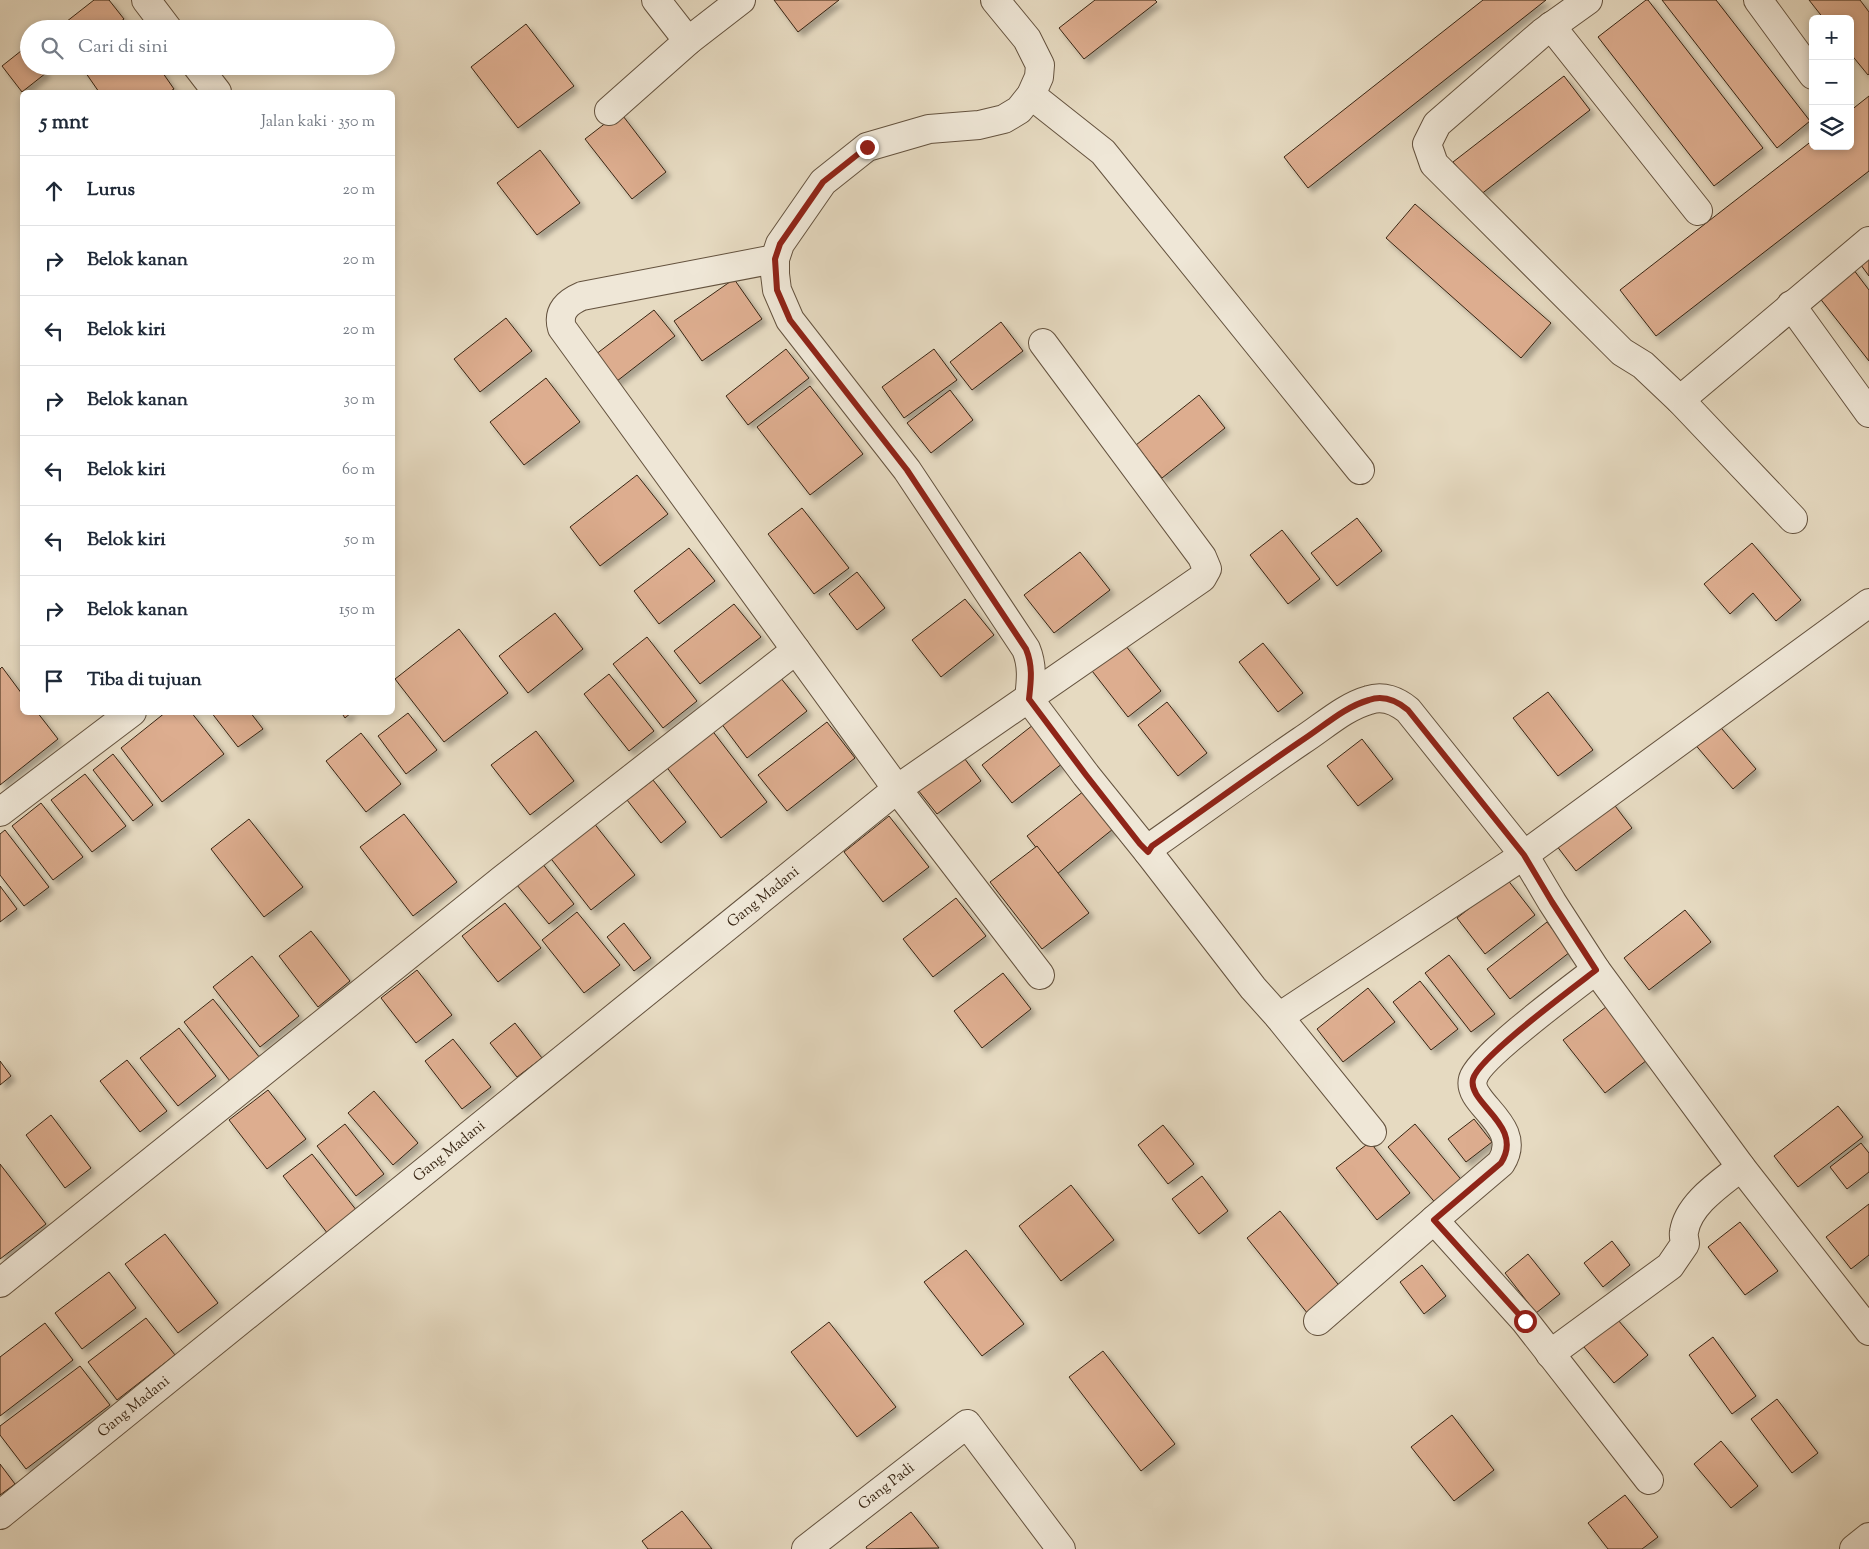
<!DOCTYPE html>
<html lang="id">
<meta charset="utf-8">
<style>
:root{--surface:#fff;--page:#f6f6f7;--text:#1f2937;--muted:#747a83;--line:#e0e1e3}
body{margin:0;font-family:"Sorts Mill Goudy",serif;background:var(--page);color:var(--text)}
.controls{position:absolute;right:15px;top:15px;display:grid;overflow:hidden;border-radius:8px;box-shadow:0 2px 8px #0003}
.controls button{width:45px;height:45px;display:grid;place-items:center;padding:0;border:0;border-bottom:1px solid var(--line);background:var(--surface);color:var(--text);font:25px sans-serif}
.stop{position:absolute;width:15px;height:15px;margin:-11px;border:4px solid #8f2418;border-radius:50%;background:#fff}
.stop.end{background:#8f2418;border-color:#fff;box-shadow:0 1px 5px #0008}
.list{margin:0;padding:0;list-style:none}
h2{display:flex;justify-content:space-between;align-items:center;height:65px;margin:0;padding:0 20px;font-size:21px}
h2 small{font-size:16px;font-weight:400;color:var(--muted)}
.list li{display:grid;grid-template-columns:32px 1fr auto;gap:15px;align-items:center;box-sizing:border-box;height:70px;padding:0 20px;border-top:1px solid var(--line)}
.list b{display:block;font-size:19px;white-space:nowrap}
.list em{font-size:16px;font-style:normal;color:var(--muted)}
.icon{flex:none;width:28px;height:28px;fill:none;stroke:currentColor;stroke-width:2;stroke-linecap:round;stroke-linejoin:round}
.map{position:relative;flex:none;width:1869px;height:1549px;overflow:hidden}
.search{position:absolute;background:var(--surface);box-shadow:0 2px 8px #0003;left:20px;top:20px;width:375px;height:55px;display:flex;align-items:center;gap:12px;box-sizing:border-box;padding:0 18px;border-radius:28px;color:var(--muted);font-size:19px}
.panel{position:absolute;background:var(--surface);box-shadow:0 2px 8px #0003;left:20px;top:90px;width:375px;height:625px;border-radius:8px}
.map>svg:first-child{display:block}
</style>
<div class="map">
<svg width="1869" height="1549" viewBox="0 0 1869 1549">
<defs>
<filter id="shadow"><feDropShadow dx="4.5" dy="4.5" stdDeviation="2.5" flood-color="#0004"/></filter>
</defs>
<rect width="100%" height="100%" fill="#e6dac1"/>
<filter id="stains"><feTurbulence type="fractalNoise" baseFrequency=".004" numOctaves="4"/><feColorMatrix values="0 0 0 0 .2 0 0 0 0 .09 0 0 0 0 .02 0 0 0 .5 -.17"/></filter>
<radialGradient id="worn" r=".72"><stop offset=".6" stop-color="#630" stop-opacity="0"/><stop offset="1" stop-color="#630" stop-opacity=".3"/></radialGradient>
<!-- building -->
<g fill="#ddad8f" stroke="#382513" filter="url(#shadow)">
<polygon points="94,0 109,0 124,19 111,29 57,29"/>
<polygon points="774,0 839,0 798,32"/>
<polygon points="1095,0 1155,0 1157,2 1084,59 1059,28"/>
<polygon points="1483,0 1546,0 1308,188 1284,157"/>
<polygon points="1646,0 1648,0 1763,148 1714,186 1598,37"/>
<polygon points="1662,0 1716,0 1810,121 1777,148"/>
<polygon points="1809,0 1860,0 1869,12 1869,74 1868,75 1850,53 1850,19 1824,19"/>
<polygon points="526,24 574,86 518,128 471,67"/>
<polygon points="26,47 29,50 29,66 41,66 46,73 22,92 2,66"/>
<polygon points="81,66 158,66 174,89 169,92 99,92"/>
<polygon points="1564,76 1590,110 1480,195 1453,162"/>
<polygon points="1869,96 1869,171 1656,336 1620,290 1813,140 1813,146 1850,146 1850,111"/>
<polygon points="620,112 666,172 632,199 585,139"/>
<polygon points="540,150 580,203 537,235 497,183"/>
<polygon points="1415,204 1551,323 1521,358 1386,238"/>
<polygon points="1869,245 1869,276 1855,257"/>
<polygon points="1850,265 1869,290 1869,361 1815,292"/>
<polygon points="734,279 762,319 702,361 674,321"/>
<polygon points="654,310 675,336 608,388 587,361"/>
<polygon points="506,318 532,351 480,392 454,359"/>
<polygon points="1001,322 1023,351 972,390 950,362"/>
<polygon points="786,349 809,378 748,425 726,396"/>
<polygon points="934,349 957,380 904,418 882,387"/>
<polygon points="546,378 580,422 524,465 490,422"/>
<polygon points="810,386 863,454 810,495 757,427"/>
<polygon points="950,390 973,420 931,453 907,423"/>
<polygon points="1199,395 1225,428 1162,478 1136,445"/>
<polygon points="637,475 668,514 600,566 570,527"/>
<polygon points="802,508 849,568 814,594 768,534"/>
<polygon points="1357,518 1382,551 1337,586 1311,553"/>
<polygon points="1282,530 1320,579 1288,604 1250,555"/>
<polygon points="1752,543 1801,600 1776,621 1753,593 1730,614 1704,584"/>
<polygon points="689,548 715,581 659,624 634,591"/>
<polygon points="1080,552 1110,590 1054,633 1024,595"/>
<polygon points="857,572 885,608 857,630 829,594"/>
<polygon points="965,599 994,635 941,677 912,640"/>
<polygon points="734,604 761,637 700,684 674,651"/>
<polygon points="555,613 583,649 528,693 499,656"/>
<polygon points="459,629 508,693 444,742 395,679"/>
<polygon points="647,637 697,701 663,728 613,664"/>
<polygon points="1122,641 1161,691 1128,717 1089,667"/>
<polygon points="1263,643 1303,693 1278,712 1239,662"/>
<polygon points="2,667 22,694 22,712 37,712 58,739 0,785 0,669"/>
<polygon points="609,674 654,731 629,751 584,694"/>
<polygon points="780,677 807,711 747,758 721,723"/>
<polygon points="1548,692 1593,750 1558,776 1513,718"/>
<polygon points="1167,702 1207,753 1178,776 1138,725"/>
<polygon points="166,712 191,712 224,754 162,802 121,748"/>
<polygon points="211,712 250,712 263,729 238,747"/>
<polygon points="341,712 352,712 345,718"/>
<polygon points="408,713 437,750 406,774 378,736"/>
<polygon points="827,722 855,758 787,811 758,775"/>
<polygon points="1716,722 1756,769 1733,789 1693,742"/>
<polygon points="1033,725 1063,763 1012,803 982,765"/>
<polygon points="711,729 767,802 721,838 665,765"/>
<polygon points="536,731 574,781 530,815 491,765"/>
<polygon points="361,733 401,784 366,812 326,761"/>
<polygon points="1362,739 1393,779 1358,806 1327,766"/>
<polygon points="113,754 153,805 133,821 93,770"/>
<polygon points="962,755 981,781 937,814 918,790"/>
<polygon points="85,774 126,826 92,852 51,800"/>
<polygon points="653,780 686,822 661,843 627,800"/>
<polygon points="1089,787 1118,825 1057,874 1027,836"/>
<polygon points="1609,798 1632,828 1576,871 1553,841"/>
<polygon points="41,803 83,857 53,880 12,826"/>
<polygon points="404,814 457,882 413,916 360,847"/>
<polygon points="889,816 929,867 883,902 844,852"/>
<polygon points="589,817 635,875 591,910 545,851"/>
<polygon points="249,819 303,887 264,917 211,849"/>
<polygon points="5,830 49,887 24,906 0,875 0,834"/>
<polygon points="1037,846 1089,913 1042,949 990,882"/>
<polygon points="538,858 574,904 549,924 512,879"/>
<polygon points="1507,879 1535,915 1485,954 1457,918"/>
<polygon points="0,886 17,909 0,922"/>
<polygon points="956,898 986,936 933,977 903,939"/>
<polygon points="505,903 541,948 498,982 462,936"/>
<polygon points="1685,910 1711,942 1649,990 1624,958"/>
<polygon points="577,912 620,965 584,993 542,940"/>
<polygon points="1547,922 1570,952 1510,999 1487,969"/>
<polygon points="624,923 651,958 634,971 607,937"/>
<polygon points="311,931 350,981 318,1007 279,956"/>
<polygon points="1449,955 1495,1014 1471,1032 1425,973"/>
<polygon points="252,956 299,1016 260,1047 213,987"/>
<polygon points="417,970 452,1015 416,1043 381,998"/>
<polygon points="1003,973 1031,1009 982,1048 954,1011"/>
<polygon points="1420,981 1458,1029 1431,1050 1393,1002"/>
<polygon points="1368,988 1395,1022 1343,1062 1317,1029"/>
<polygon points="213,999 260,1058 230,1081 184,1022"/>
<polygon points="1606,1007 1647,1060 1605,1093 1563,1040"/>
<polygon points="515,1023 542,1058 517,1077 490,1043"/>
<polygon points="179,1028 216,1076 178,1106 140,1058"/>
<polygon points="453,1039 491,1087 462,1109 425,1061"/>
<polygon points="127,1060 167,1111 140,1132 100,1081"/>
<polygon points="0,1061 11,1076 0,1085"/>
<polygon points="268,1090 306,1139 267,1169 229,1120"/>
<polygon points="374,1091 418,1143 393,1165 348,1113"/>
<polygon points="1838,1106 1863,1137 1798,1187 1774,1156"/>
<polygon points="51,1115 91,1168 65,1188 26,1135"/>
<polygon points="1474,1119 1492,1142 1466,1162 1448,1139"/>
<polygon points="345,1124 384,1174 356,1196 317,1146"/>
<polygon points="1415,1124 1464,1183 1438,1206 1388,1147"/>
<polygon points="1163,1125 1194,1164 1168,1184 1138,1145"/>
<polygon points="1370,1142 1410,1193 1377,1220 1336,1168"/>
<polygon points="1861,1143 1869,1153 1869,1172 1847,1189 1830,1167"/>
<polygon points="312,1154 357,1211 328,1234 283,1176"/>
<polygon points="0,1164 46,1224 0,1259"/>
<polygon points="1202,1176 1228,1211 1199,1234 1172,1199"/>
<polygon points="1071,1185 1114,1240 1061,1281 1019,1226"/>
<polygon points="1869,1204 1869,1255 1851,1269 1826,1237"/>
<polygon points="1280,1211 1341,1288 1308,1314 1247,1238"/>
<polygon points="1740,1222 1778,1271 1745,1295 1708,1247"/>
<polygon points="165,1234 218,1303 178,1333 125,1264"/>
<polygon points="1612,1241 1630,1265 1603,1287 1584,1263"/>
<polygon points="966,1250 1024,1324 982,1356 924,1282"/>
<polygon points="1528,1254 1560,1294 1536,1313 1505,1273"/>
<polygon points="1422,1265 1446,1296 1424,1314 1400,1282"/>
<polygon points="109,1272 136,1308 82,1349 55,1313"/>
<polygon points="1612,1313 1648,1355 1614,1383 1579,1341"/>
<polygon points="146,1318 175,1355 117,1400 88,1362"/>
<polygon points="829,1322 896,1407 857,1437 791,1352"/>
<polygon points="45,1323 73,1360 0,1416 0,1357"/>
<polygon points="1713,1337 1756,1396 1732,1414 1689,1355"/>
<polygon points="1103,1351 1175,1444 1141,1471 1069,1377"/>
<polygon points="80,1366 110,1405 26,1469 0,1435 0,1426"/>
<polygon points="1777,1399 1818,1453 1792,1473 1751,1419"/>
<polygon points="1452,1415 1494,1470 1454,1501 1411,1447"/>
<polygon points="1721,1441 1758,1486 1731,1508 1694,1464"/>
<polygon points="0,1464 15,1484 0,1495"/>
<polygon points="1625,1495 1658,1537 1642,1549 1608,1549 1588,1523"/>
<polygon points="682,1511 712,1549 648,1549 642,1541"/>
<polygon points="911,1512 939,1548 867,1549 866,1547"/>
</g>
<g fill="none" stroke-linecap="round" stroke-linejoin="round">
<defs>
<g id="minor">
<polyline points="146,0 168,29"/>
<polyline points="656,0 688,41"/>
<path d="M995,0L1027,39L1040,65L1039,77L1031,95L1019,110L1004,119L979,125L929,129L867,147L823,182L780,244L775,259V274L777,290L790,320L907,470L1026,649C1033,666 1031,681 1029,699L1086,775L1148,852L1152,846C1202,811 1251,775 1301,741C1323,727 1344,707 1369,700C1383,695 1397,701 1408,710L1524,855L1552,902L1596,970L1741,1167L1869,1331"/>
<polyline points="1588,0 1542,33 1437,124 1427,144 1434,164 1622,352 1643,365 1680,400 1793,519"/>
<polyline points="1758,0 1813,75"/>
<polyline points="1551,26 1698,211"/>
<polyline points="197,66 217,92"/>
<polyline points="1031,95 1103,152 1360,470"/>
<polyline points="609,111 688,41 741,0"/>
<path d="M775,259L582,296C568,302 557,311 562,328L897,789L1040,975"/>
<polyline points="1791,305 1869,413"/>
<polyline points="1680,400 1869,241"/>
<polyline points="0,812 132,712"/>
<polyline points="1148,852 1253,988 1279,1017 1372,1132"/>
<path d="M1596,970C1574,987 1478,1058 1473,1079C1466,1104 1525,1125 1501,1163L1434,1220L1525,1321L1649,1480"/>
<polyline points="1279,1017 1524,855 1869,603"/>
<polyline points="0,1283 503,879 796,650"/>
<polyline points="1318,1321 1434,1220"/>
<path d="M1550,1354L1670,1266L1685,1244C1685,1241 1683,1236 1684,1232C1688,1204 1721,1183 1741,1167"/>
<path id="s1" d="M0,1515L897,789L1202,578L1207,569L1202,557L1043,343"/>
<path id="s2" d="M806,1549L967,1424L1061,1549"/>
<polyline points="1854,1549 1869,1537"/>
</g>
</defs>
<!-- minor casing -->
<use href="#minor" stroke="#64523e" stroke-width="30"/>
<!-- minor -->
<use href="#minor" stroke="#efe7d7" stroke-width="28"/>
</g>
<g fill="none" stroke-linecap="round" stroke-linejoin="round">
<!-- route -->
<path stroke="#8f2418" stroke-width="6" d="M867,147L823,182L780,244L775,259L777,290L790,320L907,470L1026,649C1033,666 1031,681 1029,699L1086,775L1140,844L1148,852L1152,846C1202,811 1251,775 1301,741C1323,727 1344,707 1369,700C1383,695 1397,701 1408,710L1524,855L1552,902L1596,970C1574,987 1478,1058 1473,1079C1467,1104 1525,1125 1501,1163L1434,1220L1525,1321"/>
</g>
<g text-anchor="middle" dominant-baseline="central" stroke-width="4" stroke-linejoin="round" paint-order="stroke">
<!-- street labels -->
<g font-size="15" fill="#382513" stroke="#efe7d7">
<text stroke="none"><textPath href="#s1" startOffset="982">Gang Madani</textPath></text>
<text stroke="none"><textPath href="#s1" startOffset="578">Gang Madani</textPath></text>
<text stroke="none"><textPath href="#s1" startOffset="172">Gang Madani</textPath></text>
<text stroke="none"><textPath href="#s2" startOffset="102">Gang Padi</textPath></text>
</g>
</g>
<rect width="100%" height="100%" filter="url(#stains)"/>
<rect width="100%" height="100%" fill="url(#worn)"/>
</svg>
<div class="controls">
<button>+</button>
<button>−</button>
<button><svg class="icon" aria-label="layers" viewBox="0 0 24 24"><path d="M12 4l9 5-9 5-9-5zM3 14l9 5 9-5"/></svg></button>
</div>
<div class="stop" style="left:1525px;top:1321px"></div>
<div class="stop end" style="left:867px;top:147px"></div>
<div class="search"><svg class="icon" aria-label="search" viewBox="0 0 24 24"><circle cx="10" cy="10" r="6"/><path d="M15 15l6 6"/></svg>Cari di sini</div>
<section class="panel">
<h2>5 mnt<small>Jalan kaki · 350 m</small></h2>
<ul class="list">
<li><svg class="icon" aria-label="ahead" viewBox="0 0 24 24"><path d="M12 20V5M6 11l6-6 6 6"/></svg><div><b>Lurus</b></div><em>20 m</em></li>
<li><svg class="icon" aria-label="right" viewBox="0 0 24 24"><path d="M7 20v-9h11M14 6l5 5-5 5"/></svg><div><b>Belok kanan</b></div><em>20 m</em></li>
<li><svg class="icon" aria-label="left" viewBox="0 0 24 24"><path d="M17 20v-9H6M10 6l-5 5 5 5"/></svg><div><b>Belok kiri</b></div><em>20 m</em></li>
<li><svg class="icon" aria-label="right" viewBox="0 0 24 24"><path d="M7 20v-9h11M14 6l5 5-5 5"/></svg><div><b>Belok kanan</b></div><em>30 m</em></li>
<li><svg class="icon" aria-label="left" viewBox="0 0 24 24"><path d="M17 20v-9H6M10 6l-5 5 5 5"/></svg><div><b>Belok kiri</b></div><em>60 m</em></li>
<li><svg class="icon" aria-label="left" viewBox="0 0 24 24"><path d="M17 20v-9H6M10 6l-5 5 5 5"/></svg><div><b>Belok kiri</b></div><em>50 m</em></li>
<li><svg class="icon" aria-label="right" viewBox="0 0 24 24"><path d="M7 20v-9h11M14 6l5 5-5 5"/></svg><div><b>Belok kanan</b></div><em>150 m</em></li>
<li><svg class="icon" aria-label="arrive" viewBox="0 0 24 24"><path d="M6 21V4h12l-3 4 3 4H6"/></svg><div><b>Tiba di tujuan</b></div></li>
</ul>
</section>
</div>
